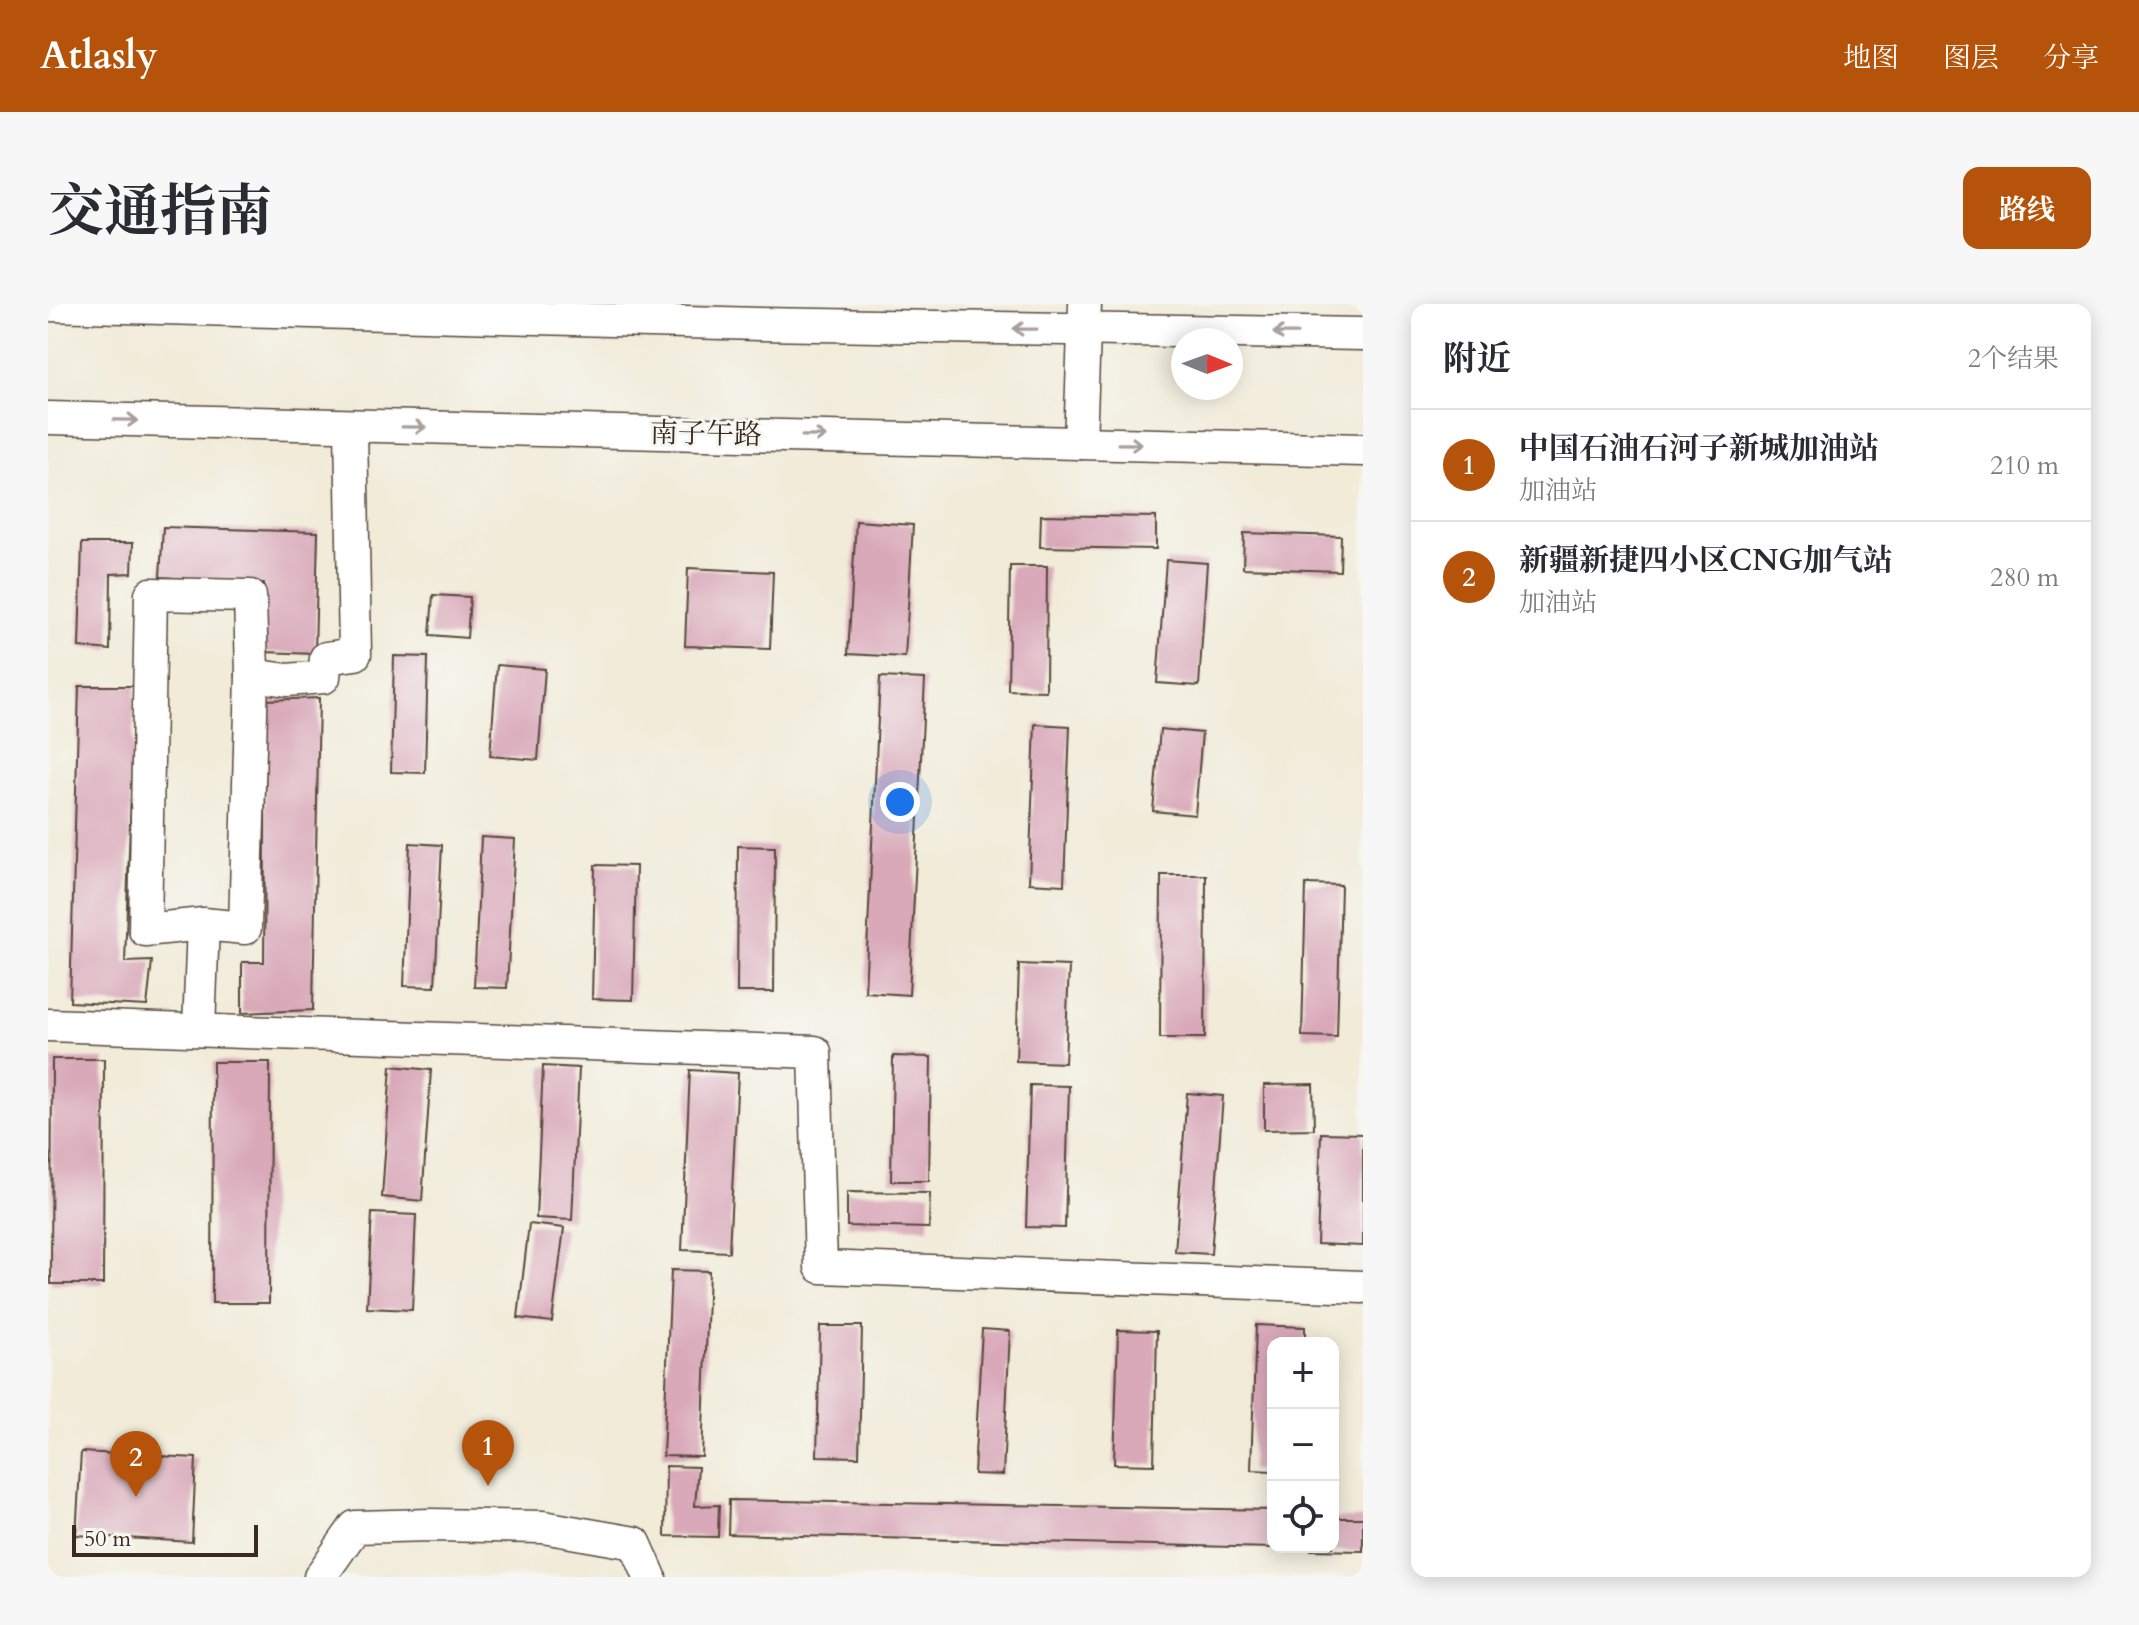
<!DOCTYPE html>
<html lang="zh">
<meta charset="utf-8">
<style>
:root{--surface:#fff;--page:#f7f7f7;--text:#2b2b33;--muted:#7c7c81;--line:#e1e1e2;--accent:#b45309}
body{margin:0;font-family:Cardo,"Noto Serif SC",serif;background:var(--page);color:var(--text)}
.controls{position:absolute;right:24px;bottom:24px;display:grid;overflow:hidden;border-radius:16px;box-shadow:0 4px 20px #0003}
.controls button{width:72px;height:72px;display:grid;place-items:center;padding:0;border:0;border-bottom:2px solid var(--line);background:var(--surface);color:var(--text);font:40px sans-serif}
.compass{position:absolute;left:1123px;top:24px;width:72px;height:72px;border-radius:50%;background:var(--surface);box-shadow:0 4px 20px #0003;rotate:91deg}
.scale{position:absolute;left:24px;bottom:20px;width:186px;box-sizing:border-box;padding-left:8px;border:4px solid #3b2a1e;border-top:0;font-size:22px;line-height:28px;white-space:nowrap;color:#3b2a1e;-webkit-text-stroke:6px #f6f6f2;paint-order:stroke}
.you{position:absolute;left:852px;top:498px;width:28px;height:28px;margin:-20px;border:6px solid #fff;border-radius:50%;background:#1a73e8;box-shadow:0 0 0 12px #1a73e833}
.badge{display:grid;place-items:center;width:52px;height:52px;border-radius:50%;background:var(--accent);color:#fff;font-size:26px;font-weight:700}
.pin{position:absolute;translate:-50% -66px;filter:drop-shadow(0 2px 4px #0008)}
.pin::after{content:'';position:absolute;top:42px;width:28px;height:24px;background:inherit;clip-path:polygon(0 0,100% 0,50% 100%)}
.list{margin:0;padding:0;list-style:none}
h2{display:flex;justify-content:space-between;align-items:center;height:104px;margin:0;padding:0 32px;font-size:34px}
h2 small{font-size:26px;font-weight:400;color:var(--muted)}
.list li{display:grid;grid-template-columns:52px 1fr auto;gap:24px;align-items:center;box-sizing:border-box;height:112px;padding:0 32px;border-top:2px solid var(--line)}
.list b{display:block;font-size:30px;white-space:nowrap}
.list p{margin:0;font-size:26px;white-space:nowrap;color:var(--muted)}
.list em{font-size:26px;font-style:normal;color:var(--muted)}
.icon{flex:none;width:44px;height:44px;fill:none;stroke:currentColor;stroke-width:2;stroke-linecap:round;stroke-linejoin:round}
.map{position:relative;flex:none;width:1315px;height:1273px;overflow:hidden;border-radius:16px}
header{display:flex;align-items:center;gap:48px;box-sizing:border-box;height:112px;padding:0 40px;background:var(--accent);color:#fff}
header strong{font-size:38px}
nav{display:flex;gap:44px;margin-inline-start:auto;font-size:28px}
.intro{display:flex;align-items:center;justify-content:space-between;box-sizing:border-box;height:192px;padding:0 48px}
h1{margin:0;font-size:56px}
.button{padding:20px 36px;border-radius:16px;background:var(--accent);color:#fff;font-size:28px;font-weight:700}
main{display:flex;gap:48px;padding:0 48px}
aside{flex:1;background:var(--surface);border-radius:16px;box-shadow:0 4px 20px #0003}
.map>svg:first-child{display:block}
</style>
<header>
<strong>Atlasly</strong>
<nav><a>地图</a><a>图层</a><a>分享</a></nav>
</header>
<div class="intro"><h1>交通指南</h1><a class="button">路线</a></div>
<main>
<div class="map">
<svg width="1315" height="1273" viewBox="0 0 1315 1273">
<rect width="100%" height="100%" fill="#f6f6f2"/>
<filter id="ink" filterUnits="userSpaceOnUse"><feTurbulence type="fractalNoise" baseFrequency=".0125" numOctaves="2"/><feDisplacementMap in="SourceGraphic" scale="16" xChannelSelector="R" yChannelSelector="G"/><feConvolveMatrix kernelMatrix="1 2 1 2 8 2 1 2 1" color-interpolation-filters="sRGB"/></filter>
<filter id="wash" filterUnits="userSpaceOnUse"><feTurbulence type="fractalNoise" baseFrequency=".006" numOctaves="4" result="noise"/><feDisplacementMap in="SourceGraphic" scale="32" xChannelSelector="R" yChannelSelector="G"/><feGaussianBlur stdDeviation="1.8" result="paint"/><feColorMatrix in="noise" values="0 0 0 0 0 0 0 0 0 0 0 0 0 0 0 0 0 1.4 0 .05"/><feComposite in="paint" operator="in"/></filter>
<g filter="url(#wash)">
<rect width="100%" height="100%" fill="#f1ebd8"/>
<g id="blocks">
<!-- building -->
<g fill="#d9a8b9">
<polygon points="993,211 1108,213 1108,245 992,243"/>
<polygon points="808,217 865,221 857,353 800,350"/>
<polygon points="115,223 270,228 267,350 216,348 216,280 112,273"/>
<polygon points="1196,229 1293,232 1292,267 1195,264"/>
<polygon points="34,239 85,239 84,269 63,270 62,346 31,343"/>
<polygon points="1118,256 1159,259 1151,382 1109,379"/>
<polygon points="962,262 999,262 998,387 960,386"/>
<polygon points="640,264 725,268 722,345 637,342"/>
<polygon points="385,291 422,293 419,334 382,331"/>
<polygon points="346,352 380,353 377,469 343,468"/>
<polygon points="449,361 497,365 490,456 442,452"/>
<polygon points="832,373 877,375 861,691 817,688"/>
<polygon points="31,382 87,382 77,658 104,657 99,702 22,698"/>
<polygon points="271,394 265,706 194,709 194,658 216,658 218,396"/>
<polygon points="987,420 1022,422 1016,581 981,579"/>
<polygon points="1112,425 1154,429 1147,511 1105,507"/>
<polygon points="433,533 467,535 459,684 426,683"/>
<polygon points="362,539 394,541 387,683 356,682"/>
<polygon points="690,542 727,543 726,688 689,688"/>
<polygon points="547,561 588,562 585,696 544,695"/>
<polygon points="1113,571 1158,571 1157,734 1112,734"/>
<polygon points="1258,580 1293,581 1289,733 1254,732"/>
<polygon points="971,660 1021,662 1017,759 968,757"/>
<polygon points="845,752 883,753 881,877 843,877"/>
<polygon points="4,755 56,755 55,980 3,980"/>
<polygon points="165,758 222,758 221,999 164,999"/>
<polygon points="343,762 383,766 374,897 334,893"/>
<polygon points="495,762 531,764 524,916 488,914"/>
<polygon points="642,766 690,769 681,948 634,946"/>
<polygon points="1265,780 1266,825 1216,826 1216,781"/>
<polygon points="982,781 1021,782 1017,924 978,923"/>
<polygon points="1139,789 1175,792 1163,950 1127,948"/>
<polygon points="1273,829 1315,830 1315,942 1269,940"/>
<polygon points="799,888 882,889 881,924 799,922"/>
<polygon points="324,909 368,911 364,1006 319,1004"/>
<polygon points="481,920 516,924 504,1018 470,1014"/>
<polygon points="623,966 661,967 654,1153 615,1152"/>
<polygon points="1208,1021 1257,1023 1257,1039 1225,1039 1225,1167 1203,1166"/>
<polygon points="772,1022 814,1022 811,1153 769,1152"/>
<polygon points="934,1025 962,1027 955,1171 926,1170"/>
<polygon points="1070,1026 1109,1027 1106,1161 1066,1160"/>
<polygon points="33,1148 148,1154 144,1238 28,1231"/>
<polygon points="618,1162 650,1163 647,1202 671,1201 670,1233 617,1232"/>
<polygon points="681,1196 1225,1206 1225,1244 680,1230"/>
<polygon points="1285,1214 1315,1214 1315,1247 1263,1246 1263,1243 1285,1243"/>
</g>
</g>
</g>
<g filter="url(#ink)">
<use href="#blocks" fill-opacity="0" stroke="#56473a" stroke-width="2"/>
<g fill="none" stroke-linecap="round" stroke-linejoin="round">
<defs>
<g id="minor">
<polyline points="0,1 712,20 1315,30"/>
<polyline points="0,114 1315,146"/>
<polyline points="1032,139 1037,0"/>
<polyline points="204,371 239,376 276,373 278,354 307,350 303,122"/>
<polyline points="0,721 767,748 773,963 1315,983"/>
<polyline points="151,726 155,620 197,624 204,371 202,292 103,290 97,626 155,620"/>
<polyline points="272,1273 307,1223 383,1221 495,1223 587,1239 602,1273"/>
</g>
</defs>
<!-- minor casing -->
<use href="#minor" stroke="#56473a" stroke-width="35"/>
<!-- minor -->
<use href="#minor" stroke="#fff" stroke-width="32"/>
</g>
<!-- one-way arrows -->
<defs><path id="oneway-shaft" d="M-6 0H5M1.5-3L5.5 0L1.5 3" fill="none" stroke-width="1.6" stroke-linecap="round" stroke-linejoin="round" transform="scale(2)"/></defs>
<g stroke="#a79f9a">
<use href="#oneway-shaft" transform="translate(977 25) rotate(-179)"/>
<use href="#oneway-shaft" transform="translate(1237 29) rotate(-179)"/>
<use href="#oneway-shaft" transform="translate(78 116) rotate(1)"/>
<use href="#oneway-shaft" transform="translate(366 123) rotate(1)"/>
<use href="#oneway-shaft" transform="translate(766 132) rotate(1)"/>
<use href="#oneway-shaft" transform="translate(1082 140) rotate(1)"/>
</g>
</g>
<g text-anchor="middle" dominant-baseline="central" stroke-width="6" stroke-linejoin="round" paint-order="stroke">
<!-- street labels -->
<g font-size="28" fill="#3b2a1e" stroke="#f6f6f2">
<text transform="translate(658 130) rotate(1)">南子午路</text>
</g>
</g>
</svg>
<div class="controls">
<button>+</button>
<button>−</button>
<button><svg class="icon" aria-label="locate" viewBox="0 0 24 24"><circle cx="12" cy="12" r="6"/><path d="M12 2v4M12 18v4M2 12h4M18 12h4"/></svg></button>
</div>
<svg class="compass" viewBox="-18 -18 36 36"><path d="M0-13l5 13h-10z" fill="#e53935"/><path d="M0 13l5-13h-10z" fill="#7c7c81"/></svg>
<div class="scale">50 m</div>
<div class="you"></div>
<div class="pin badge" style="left:440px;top:1182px">1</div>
<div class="pin badge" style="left:88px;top:1193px">2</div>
</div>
<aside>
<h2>附近<small>2个结果</small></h2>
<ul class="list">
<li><span class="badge">1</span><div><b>中国石油石河子新城加油站</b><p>加油站</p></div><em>210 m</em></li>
<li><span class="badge">2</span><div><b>新疆新捷四小区CNG加气站</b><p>加油站</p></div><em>280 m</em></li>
</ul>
</aside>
</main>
